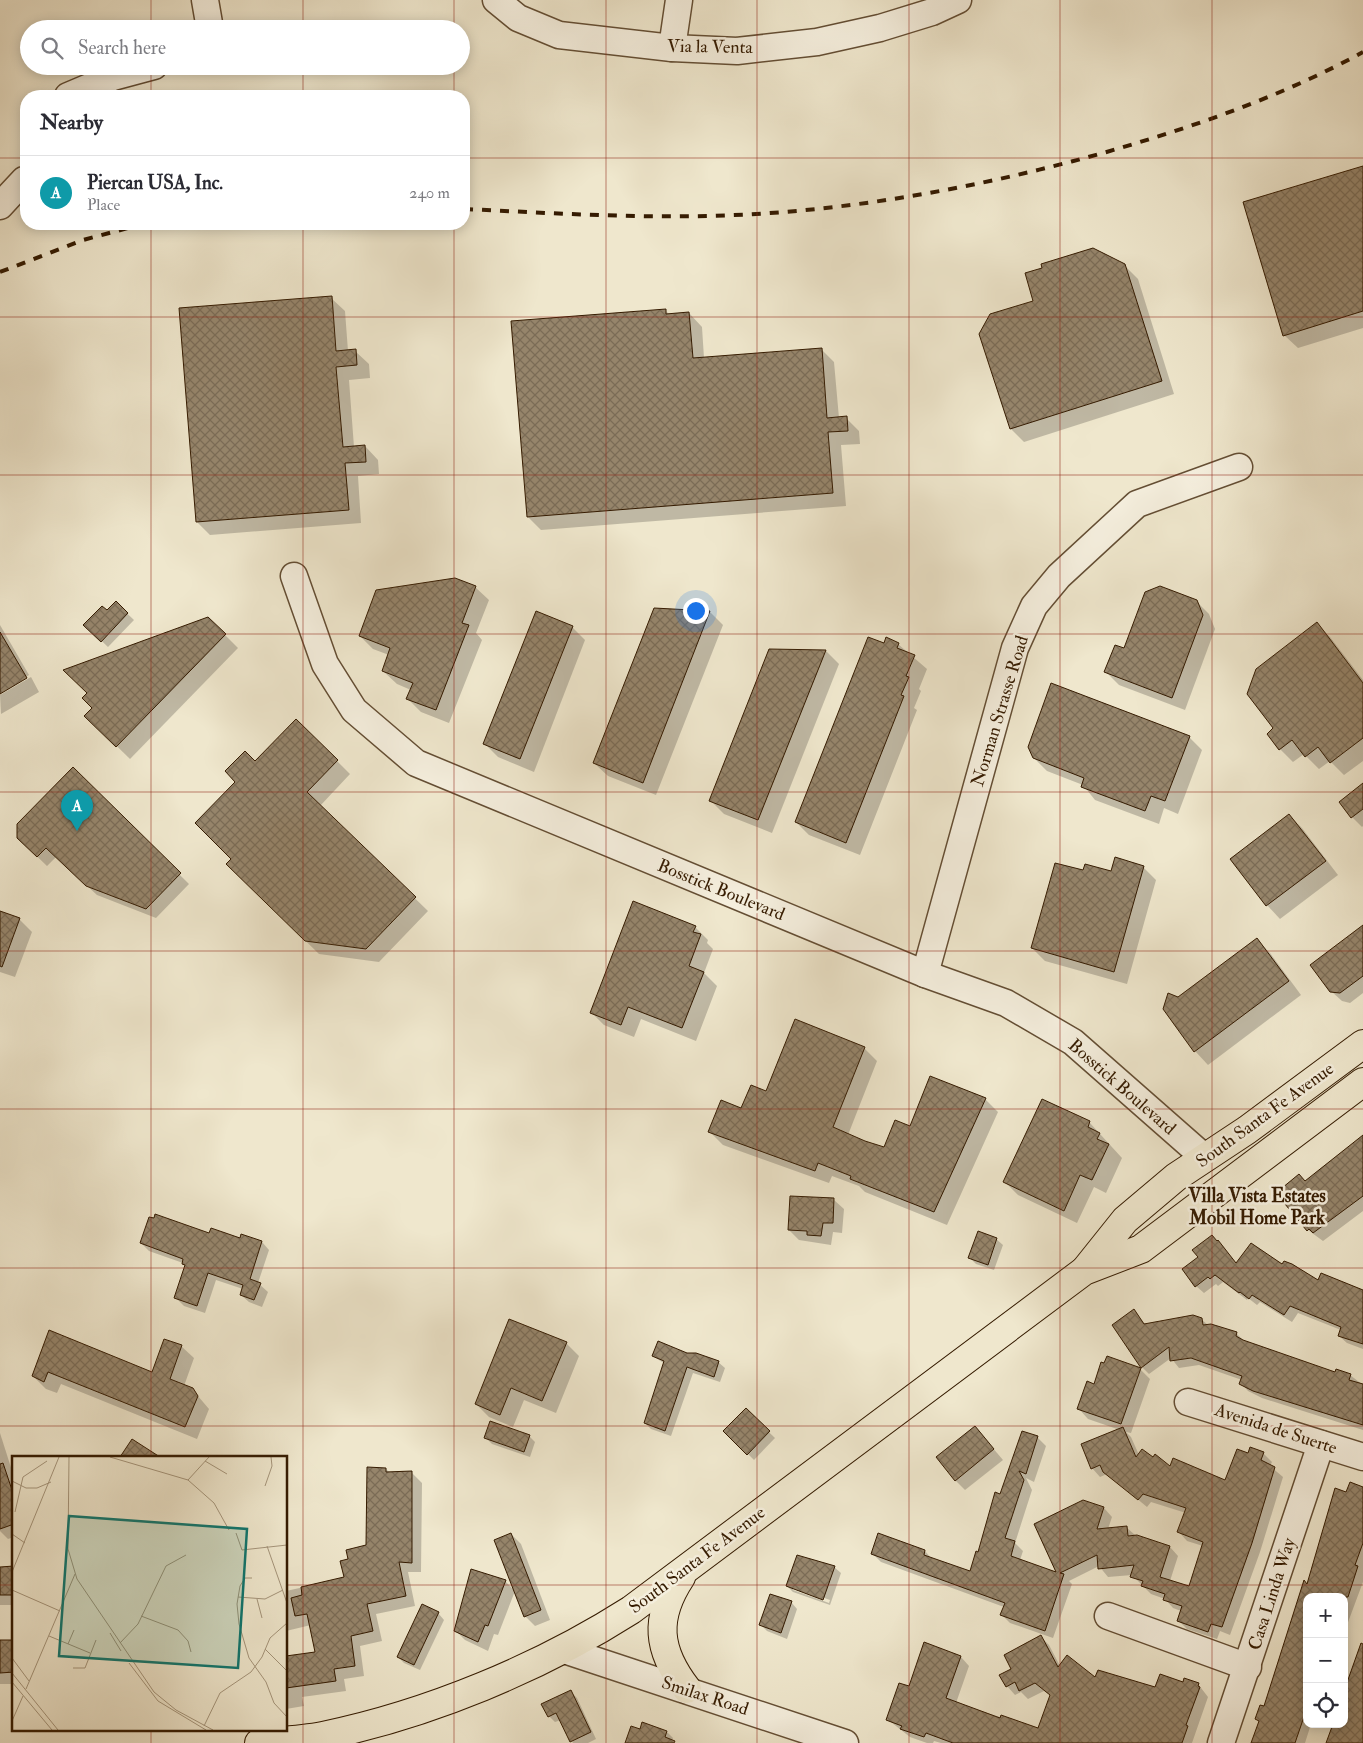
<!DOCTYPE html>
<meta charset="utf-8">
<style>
:root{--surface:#fff;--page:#f7f7f7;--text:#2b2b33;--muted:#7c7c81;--line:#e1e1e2;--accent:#d93025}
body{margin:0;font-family:"IM FELL Double Pica",serif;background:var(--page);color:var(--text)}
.controls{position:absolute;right:15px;bottom:15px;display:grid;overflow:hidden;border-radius:10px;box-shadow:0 2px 12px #0003}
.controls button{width:45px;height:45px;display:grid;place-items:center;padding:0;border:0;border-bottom:1px solid var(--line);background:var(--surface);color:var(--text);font:25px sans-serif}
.you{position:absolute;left:695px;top:610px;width:18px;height:18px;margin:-12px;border:4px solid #fff;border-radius:50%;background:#1a73e8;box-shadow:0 0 0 8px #1a73e833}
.badge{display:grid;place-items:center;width:32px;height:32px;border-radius:50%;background:var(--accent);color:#fff;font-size:16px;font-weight:700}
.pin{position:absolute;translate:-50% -41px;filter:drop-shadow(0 1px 2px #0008)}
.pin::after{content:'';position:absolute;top:26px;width:18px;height:15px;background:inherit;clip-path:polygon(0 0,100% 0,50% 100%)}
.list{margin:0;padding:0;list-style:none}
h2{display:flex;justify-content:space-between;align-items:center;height:65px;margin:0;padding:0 20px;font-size:21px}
h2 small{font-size:16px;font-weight:400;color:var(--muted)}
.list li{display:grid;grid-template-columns:32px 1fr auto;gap:15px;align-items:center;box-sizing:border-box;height:75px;padding:0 20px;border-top:1px solid var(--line)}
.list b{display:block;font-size:19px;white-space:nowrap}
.list p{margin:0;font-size:16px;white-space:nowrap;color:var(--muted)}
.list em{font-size:16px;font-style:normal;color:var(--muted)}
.icon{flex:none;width:28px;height:28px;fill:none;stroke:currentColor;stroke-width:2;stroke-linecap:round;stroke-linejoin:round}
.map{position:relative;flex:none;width:1363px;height:1743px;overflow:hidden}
.search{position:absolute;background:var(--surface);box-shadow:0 2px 12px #0003;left:20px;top:20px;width:450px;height:55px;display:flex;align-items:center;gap:12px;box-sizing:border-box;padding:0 18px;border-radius:28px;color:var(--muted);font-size:19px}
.panel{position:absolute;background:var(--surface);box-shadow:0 2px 12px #0003;left:20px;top:90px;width:450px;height:140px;border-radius:20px}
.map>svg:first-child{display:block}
</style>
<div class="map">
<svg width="1363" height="1743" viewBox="0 0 1363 1743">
<defs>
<pattern id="building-cross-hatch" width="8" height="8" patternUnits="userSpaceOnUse" patternTransform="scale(1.25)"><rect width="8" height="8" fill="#96856b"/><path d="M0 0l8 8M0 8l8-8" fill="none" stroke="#7b6c56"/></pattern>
</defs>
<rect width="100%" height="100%" fill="#efe7cd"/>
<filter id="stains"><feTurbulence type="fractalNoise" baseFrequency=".004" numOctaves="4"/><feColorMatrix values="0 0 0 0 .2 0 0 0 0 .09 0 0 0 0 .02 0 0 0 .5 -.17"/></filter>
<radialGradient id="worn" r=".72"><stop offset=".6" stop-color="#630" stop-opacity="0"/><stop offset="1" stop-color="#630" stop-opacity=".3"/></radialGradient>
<!-- shadow -->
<g fill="#0003" fill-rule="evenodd">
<polygon points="1363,167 1363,328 1298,348 1284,335"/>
<polygon points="1124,265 1138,279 1174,394 1024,442 1011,429 1035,302"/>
<polygon points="331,298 345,311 348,351 355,351 369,364 370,378 349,380 354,447 365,446 378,460 379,474 358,476 361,523 210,535 197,522"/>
<polygon points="665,310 670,315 689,313 702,327 704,358 821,349 834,362 839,418 846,418 859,431 860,444 841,445 846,506 541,530 528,517"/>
<polygon points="475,587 489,600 476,633 482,640 449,723 421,712 408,699 411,690 397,684 383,671 389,655 373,649 360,636"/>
<polygon points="1196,601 1209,614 1215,629 1185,710 1119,685 1106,672 1124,649"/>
<polygon points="116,603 134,620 108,647 85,625 107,612"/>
<polygon points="655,610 710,612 723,625 656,795 608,776 594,763"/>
<polygon points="208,618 238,648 130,759 86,716"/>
<polygon points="1317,624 1330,637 1363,680 1363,761 1344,775 1330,761 1319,769 1304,754 1293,762 1280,749 1275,729"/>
<polygon points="0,625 29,675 0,692"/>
<polygon points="572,627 585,640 534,772 498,757 485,744"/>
<polygon points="898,644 927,669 919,689 921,691 914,708 917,710 860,855 809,835 796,822 885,645"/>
<polygon points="826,651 839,664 772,833 724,814 710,800"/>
<polygon points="31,677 39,692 1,714 0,695"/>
<polygon points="296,720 350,774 320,806 428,911 379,962 319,954 227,864 233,859 255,762"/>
<polygon points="1189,737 1202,750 1178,814 1164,808 1159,824 1095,800 1083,785 1047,771 1034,758"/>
<polygon points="73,769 189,884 156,918 97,895 56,857 47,866 18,838"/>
<polygon points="1363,785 1363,826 1362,827 1352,817"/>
<polygon points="1289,815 1302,828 1338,875 1280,919 1267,905 1232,859"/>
<polygon points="1143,867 1156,880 1127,984 1045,961 1032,948 1084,872 1112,872"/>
<polygon points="0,912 19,919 32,932 15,977 0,972"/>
<polygon points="1363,926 1363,993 1350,1003 1342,1001 1331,991"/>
<polygon points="695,927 708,940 707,943 713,949 704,973 717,986 696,1041 641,1019 634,1037 604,1025 591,1012"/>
<polygon points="1257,940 1270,953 1301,995 1208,1065 1195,1051 1164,1009"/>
<polygon points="864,1048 877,1061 848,1135 885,1149 911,1128 985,1099 998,1112 947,1225 865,1192 859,1186 832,1176 829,1183 723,1145 710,1132 767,1093"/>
<polygon points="1043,1101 1090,1123 1122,1158 1106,1193 1094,1187 1077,1223 1018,1195 1005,1182"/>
<polygon points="1363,1137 1363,1211 1323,1241 1308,1230 1278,1193 1305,1182"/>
<polygon points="834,1200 844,1209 842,1233 833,1232 831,1245 799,1240 789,1230"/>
<polygon points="210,1235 262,1242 269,1250 258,1283 268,1292 262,1307 249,1302 241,1295 243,1289 216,1280 205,1313 184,1306 176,1298 186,1266 183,1263 149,1251 141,1243"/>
<polygon points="996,1239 1003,1245 994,1270 976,1264 970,1258"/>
<polygon points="1218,1241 1237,1264 1283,1265 1318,1282 1363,1291 1363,1349 1347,1343 1339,1336 1341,1330 1298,1313 1292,1322 1260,1302 1257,1305 1248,1298 1247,1300 1223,1282 1218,1286 1216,1284 1204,1293 1196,1286"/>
<polygon points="1134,1311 1146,1325 1201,1319 1208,1325 1237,1334 1245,1342 1336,1373 1350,1375 1363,1385 1363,1430 1262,1398 1248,1391 1241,1383 1242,1380 1199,1365 1179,1368 1171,1358 1149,1374 1142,1367"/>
<polygon points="49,1331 153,1373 181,1346 194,1358 184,1386 192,1389 209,1409 197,1439 61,1384 57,1393 46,1389 33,1376"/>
<polygon points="566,1343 579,1356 556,1413 524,1400 513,1427 489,1417 476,1404"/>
<polygon points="687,1354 718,1362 725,1368 720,1382 693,1373 671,1436 651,1429 645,1423 665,1364 653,1356"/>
<polygon points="1140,1369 1150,1379 1131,1433 1126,1432 1131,1437 1139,1455 1171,1468 1226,1481 1249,1455 1263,1453 1272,1462 1270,1466 1283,1477 1260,1552 1230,1635 1220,1631 1217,1639 1187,1629 1178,1620 1181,1611 1173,1608 1165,1599 1151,1594 1132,1575 1108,1577 1099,1566 1069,1581 1072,1584 1053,1638 1010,1623 1002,1615 1004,1607 881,1562 872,1553 925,1551 932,1559 971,1572 1001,1496 1037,1437 1046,1446 1034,1482 1026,1478 1032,1490 1015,1543 1023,1551 1020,1560 1058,1574 1083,1501 1104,1508 1112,1517 1108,1529 1126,1527 1135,1535 1170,1547 1178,1556 1170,1581 1189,1588 1203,1546 1187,1541 1179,1532 1186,1513 1151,1502 1147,1507 1107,1474 1100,1477 1092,1468 1120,1430 1088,1419 1079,1409 1095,1385"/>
<polygon points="746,1410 775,1438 754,1460 725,1431"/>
<polygon points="975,1427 1003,1460 965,1490 955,1480"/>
<polygon points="0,1433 14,1477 14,1537 8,1539 0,1531"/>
<polygon points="529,1436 535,1442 530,1457 492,1444 486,1438"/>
<polygon points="386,1469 390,1473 412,1473 422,1483 421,1572 408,1572 415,1606 376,1614 382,1641 360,1646 364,1676 344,1679 346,1691 302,1697 304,1706 286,1709 286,1658 316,1653 311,1625 286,1631 286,1591 345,1578 349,1560 367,1546"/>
<polygon points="1363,1488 1363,1582 1344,1633 1344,1597 1307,1597 1307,1724 1311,1724 1305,1743 1252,1743 1260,1722 1257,1719 1264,1708 1307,1587 1347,1493"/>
<polygon points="511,1534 521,1544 550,1620 535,1626 525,1616"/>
<path d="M834,1567L841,1573L830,1605L793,1592L787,1586ZM793,1587L830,1600L829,1603L793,1590Z"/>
<rect x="0" y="1568" width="14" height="37"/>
<polygon points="505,1581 515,1591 498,1635 494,1634 488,1651 465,1640 455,1630"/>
<polygon points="791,1602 797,1609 787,1639 767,1631 761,1625"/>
<polygon points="438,1613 444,1620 420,1670 404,1663 398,1657"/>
<polygon points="1041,1637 1049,1645 1060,1666 1096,1679 1156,1688 1184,1683 1198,1684 1208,1697 1192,1743 941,1743 934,1741 933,1743 927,1743 910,1737 887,1719 909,1688 925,1644 961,1657 969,1666 956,1703 1038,1729 1051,1696 1044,1691 1028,1699 1021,1692 1015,1695 1007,1686 1013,1669"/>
<rect x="0" y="1641" width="14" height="43"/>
<polygon points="570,1691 577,1698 596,1739 588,1743 573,1743 561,1720 555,1722 549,1716"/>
<polygon points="641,1730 667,1732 673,1738 671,1743 626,1743"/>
</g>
<!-- building -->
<g fill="url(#building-cross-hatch)" stroke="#351b01">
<polygon points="1363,166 1363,311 1283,336 1243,202"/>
<polygon points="1093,248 1125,264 1162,381 1010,429 979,334 990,314 1033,301 1025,273 1042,268 1041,264"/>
<polygon points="332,296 336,351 356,349 357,365 336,367 343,447 365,445 366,462 345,463 349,510 196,522 179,308"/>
<polygon points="666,309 666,314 689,312 693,358 822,348 827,418 847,416 848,431 828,432 833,493 527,517 511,321"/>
<polygon points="455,578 476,586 462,623 469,625 436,710 406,699 413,683 382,671 390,648 359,636 376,590"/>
<polygon points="1160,586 1197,600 1203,615 1172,698 1104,672 1115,645 1124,648 1145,592"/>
<polygon points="116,601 128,613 101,642 83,625 102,606 107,610"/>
<polygon points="654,608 710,611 643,783 593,763"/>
<polygon points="536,611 573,626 520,759 483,744"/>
<polygon points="208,617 226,634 116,747 84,716 92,708 82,698 87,693 63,670"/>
<polygon points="1317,622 1363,683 1363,738 1330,763 1318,747 1305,757 1292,740 1279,750 1267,734 1273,728 1247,694 1256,669"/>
<polygon points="0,632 27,678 0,694"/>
<polygon points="868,637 884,643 886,637 899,643 897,648 915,655 906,676 909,677 901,695 904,696 846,843 795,822"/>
<polygon points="769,649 826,650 758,820 709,801"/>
<polygon points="1051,683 1190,736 1165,801 1151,796 1145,811 1081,787 1084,778 1033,758 1028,747"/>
<polygon points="296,719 338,760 307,792 416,897 366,949 305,941 226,864 231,859 195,823 235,782 225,771 245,751 255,761"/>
<polygon points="73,767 181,873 146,909 86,886 46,848 37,857 17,838 17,824"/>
<polygon points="1363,783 1363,809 1351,818 1339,802"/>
<polygon points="1289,814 1326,861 1266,906 1230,859"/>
<polygon points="1115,857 1144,866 1114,972 1031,948 1055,863 1083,870 1085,864 1111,871"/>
<polygon points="633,901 696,926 693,932 701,934 689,966 704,972 682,1028 628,1007 621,1025 590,1013"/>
<polygon points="0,911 20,918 2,967 0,966"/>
<polygon points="1363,925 1363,976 1340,993 1330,992 1310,965"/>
<polygon points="1257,938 1289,981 1194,1052 1163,1009 1168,993 1178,997"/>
<polygon points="795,1019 865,1047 833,1127 865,1141 884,1147 895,1120 910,1126 930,1076 986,1098 934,1212 850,1179 851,1176 818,1163 815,1171 708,1132 721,1100 741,1108 751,1085 766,1091"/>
<polygon points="1042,1099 1090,1121 1088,1127 1100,1133 1097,1139 1109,1144 1092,1180 1080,1175 1064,1211 1003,1182"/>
<polygon points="1363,1135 1363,1196 1313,1233 1309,1229 1307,1231 1276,1193 1299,1174 1305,1181"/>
<polygon points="790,1196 834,1198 833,1223 823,1223 821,1236 807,1235 807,1231 788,1230"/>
<polygon points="155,1214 209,1233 211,1228 240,1238 241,1234 262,1241 250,1279 261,1283 254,1300 240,1295 243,1285 208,1273 197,1306 174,1298 185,1265 182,1264 183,1259 140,1243 149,1217 154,1218"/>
<polygon points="978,1231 997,1238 988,1265 968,1258"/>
<polygon points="1212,1235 1217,1241 1218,1240 1236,1263 1251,1243 1282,1264 1284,1261 1292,1264 1318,1280 1321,1273 1363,1290 1363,1344 1338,1336 1341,1327 1290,1306 1284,1315 1252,1295 1249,1299 1240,1292 1239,1293 1215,1275 1210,1279 1208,1277 1195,1287 1182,1269 1198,1257 1192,1250"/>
<polygon points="1134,1309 1144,1324 1193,1315 1202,1318 1203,1325 1211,1324 1237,1332 1236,1336 1243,1340 1335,1372 1336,1369 1351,1374 1349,1380 1363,1384 1363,1425 1253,1391 1239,1384 1242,1376 1191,1358 1170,1361 1169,1347 1141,1368 1112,1325"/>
<polygon points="509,1319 567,1342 542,1401 511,1388 500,1415 475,1404"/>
<polygon points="49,1330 152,1372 164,1339 182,1345 170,1379 193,1388 198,1396 185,1427 48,1372 44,1382 32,1376"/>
<polygon points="658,1341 687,1353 696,1353 719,1361 714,1377 687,1367 665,1431 644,1423 664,1361 652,1356"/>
<polygon points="1107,1356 1141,1368 1121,1424 1077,1409 1087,1381 1094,1384 1101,1362 1104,1363"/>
<polygon points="746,1408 770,1431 747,1455 723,1431"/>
<polygon points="490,1421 530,1435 524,1452 484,1438"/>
<polygon points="975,1426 994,1449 955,1481 936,1457"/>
<polygon points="1123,1427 1136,1457 1142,1449 1153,1457 1155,1454 1170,1466 1173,1458 1225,1480 1237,1449 1248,1453 1250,1447 1264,1452 1261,1460 1275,1467 1252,1543 1222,1627 1211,1624 1208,1632 1177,1621 1182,1606 1163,1600 1165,1594 1141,1586 1143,1581 1130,1577 1134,1565 1098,1569 1097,1555 1060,1573 1064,1574 1045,1631 1000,1615 1005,1603 871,1554 878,1533 925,1550 924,1555 970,1571 976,1551 978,1552 995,1492 1000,1494 1022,1431 1038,1436 1026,1474 1019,1471 1024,1480 1005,1538 1015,1541 1011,1556 1056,1572 1034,1524 1083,1500 1104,1507 1097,1529 1127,1526 1128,1536 1137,1535 1170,1546 1160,1577 1189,1586 1203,1542 1177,1532 1186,1508 1143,1494 1138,1500 1103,1472 1100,1465 1091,1469 1081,1444"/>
<polygon points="132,1439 160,1457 120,1457"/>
<polygon points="3,1463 14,1496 14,1524 0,1529 0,1464"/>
<polygon points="367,1467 386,1468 386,1472 412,1471 412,1563 399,1562 406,1596 367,1604 373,1631 351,1636 355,1666 334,1669 336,1681 286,1688 286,1656 315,1652 307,1614 295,1616 291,1598 302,1595 301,1587 344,1577 340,1561 348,1559 346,1550 366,1545"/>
<polygon points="1350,1482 1363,1487 1363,1543 1355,1565 1358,1566 1348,1597 1307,1597 1307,1708 1295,1743 1251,1743 1259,1721 1255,1719 1260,1705 1264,1706 1304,1580 1307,1584 1335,1488 1346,1492"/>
<polygon points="511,1533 541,1610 524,1617 494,1540"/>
<polygon points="797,1555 835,1566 823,1600 786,1586"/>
<polygon points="14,1566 14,1595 0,1595 0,1567"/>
<polygon points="471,1569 506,1580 488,1626 485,1625 478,1642 454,1631"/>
<polygon points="770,1594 792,1601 781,1633 759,1625"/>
<polygon points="422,1604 439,1612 414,1665 397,1657"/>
<polygon points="1041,1635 1058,1667 1067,1655 1095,1677 1098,1670 1155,1687 1160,1674 1183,1682 1184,1678 1199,1683 1198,1686 1200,1687 1186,1725 1188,1726 1182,1743 953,1743 926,1733 924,1737 900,1729 902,1726 886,1720 899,1683 909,1686 924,1642 961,1656 946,1698 1000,1718 1001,1715 1038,1728 1050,1695 1035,1683 1019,1691 1015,1682 1006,1687 999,1675 1011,1669 1004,1655"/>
<polygon points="0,1640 14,1640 14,1672 0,1673"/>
<polygon points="1361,1643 1363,1644 1363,1743 1326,1743 1333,1724 1344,1724 1344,1691"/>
<polygon points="571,1690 591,1732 570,1742 556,1713 548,1717 541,1704"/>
<polygon points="642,1722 667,1731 665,1737 675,1741 674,1743 625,1743 631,1726 640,1729"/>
</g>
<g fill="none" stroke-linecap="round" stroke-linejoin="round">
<defs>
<g id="minor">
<polyline points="205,0 210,29"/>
<polyline points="496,0 518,18 559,35 672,48 737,51 817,42 880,28 932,12 958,0"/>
<polyline points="672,48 679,0"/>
<polyline points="68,96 113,77 154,66"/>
<polyline points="0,206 24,180"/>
<polyline points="294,576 325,664 354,710 416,763 925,974 1006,1003 1073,1042 1205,1158"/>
<polyline points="925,974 1015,648 1034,606 1059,576 1137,504 1239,467"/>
<polyline points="1188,1402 1363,1457"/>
<polyline points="1108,1616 1248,1667"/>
<polyline points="564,1650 845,1743"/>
<polyline points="1221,1743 1321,1444"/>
</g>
<g id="major">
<polyline points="1085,1270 1125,1220 1176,1177 1247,1130 1363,1044"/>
<path d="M681,1577C654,1618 657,1650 687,1689"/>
<path d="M259,1743C280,1741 302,1740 323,1736C429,1714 540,1668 631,1610L1084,1271L1141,1249L1363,1082"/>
</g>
</defs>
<!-- minor casing -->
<use href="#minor" stroke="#644e34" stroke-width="29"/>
<!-- major casing -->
<use href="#major" stroke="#351b01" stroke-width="30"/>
<!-- minor -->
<use href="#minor" stroke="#f5efde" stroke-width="26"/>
<!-- major -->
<use href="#major" stroke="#efe7cd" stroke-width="28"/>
<!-- rail -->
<g stroke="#351b01" stroke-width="4" stroke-dasharray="9 9" stroke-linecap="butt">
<path d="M464,209C571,214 677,221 784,212C893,203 999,182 1103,153C1193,127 1281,97 1363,52"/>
<polyline points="0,272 83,240 143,224"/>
</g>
</g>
<!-- grid -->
<path fill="none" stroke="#8f2418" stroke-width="1" stroke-opacity="0.55" d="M151,0V29M303,0V29M454,0V29M606,0V1743M757,0V1743M909,0V1743M1060,0V1743M1212,0V1743M151,66V96M303,66V96M454,66V96M0,158H26M464,158H1363M151,224V1457M303,224V1743M454,224V1743M0,317H1363M0,475H1363M0,634H1363M0,792H1363M0,951H1363M0,1109H1363M0,1268H1363M0,1426H1363M0,1585H14M286,1585H1363M151,1729V1743"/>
<g text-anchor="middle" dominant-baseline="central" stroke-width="5" stroke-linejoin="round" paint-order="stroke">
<!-- street labels -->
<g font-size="18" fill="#351b01" stroke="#f5efde">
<text transform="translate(710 47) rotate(1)">Via la Venta</text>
<text transform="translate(1000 711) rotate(-73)">Norman Strasse Road</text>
<text transform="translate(721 890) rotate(22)">Bosstick Boulevard</text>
<text transform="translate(1122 1087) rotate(41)">Bosstick Boulevard</text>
<text transform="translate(1265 1115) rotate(-36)">South Santa Fe Avenue</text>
<text transform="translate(1276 1429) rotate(18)">Avenida de Suerte</text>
<text transform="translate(697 1560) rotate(-37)">South Santa Fe Avenue</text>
<text transform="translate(1272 1594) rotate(-72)">Casa Linda Way</text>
<text transform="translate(705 1696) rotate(18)">Smilax Road</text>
</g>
<!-- neighbourhood labels -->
<g font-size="19" font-weight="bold" fill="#351b01" stroke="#f5efde">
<text x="1257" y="1196">Villa Vista Estates<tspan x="1257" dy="22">Mobil Home Park</tspan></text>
</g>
</g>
<!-- overview -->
<g transform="translate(12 1456)">
<rect width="275" height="275" fill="#efe7cd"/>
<path fill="none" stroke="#a5957b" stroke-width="1" d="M57,1L56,93L65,123L142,236L164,254L201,274M98,1L176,24L202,47L217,74M193,5L215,18M176,24L197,1M0,25L14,32H25L39,26M253,30L260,10L259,1M3,56L11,21L35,5M224,77L230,94L275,89M0,78L13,87M255,90L275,147M0,116L47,1M240,122H233L228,130L225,148L227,168L237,202L254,226L262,247L275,261M0,134L48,155M226,141L253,143L271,134M245,143L250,162M129,160L166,174L176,185L179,196M98,177L109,195M37,180L78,197M108,187L126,168L154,110L174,99M56,188L62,174M253,193L275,215M0,202L17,225M117,207L146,245L194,274M61,212H73L84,184M0,217L46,274M0,226L40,274M14,233L63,118M0,265L11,240M192,270L208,237L239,216L250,201L258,182L275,167"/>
<path fill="#0f766e" fill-opacity="0.15" stroke="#0f766e" stroke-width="2.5" d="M57,60L235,73L226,212L47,200Z"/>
<rect width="275" height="275" fill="none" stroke="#351b01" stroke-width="2.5"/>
</g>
<rect width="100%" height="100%" filter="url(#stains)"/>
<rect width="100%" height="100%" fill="url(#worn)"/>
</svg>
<div class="controls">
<button>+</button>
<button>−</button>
<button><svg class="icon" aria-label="locate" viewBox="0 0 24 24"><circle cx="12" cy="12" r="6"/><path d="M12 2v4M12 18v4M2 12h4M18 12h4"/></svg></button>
</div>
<div class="you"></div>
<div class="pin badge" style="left:77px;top:831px;background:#0f9aa8">A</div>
<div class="search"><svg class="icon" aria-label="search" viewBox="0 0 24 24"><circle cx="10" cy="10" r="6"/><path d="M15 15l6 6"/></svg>Search here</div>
<section class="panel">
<h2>Nearby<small></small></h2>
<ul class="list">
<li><span class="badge" style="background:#0f9aa8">A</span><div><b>Piercan USA, Inc.</b><p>Place</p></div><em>240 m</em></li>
</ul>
</section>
</div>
